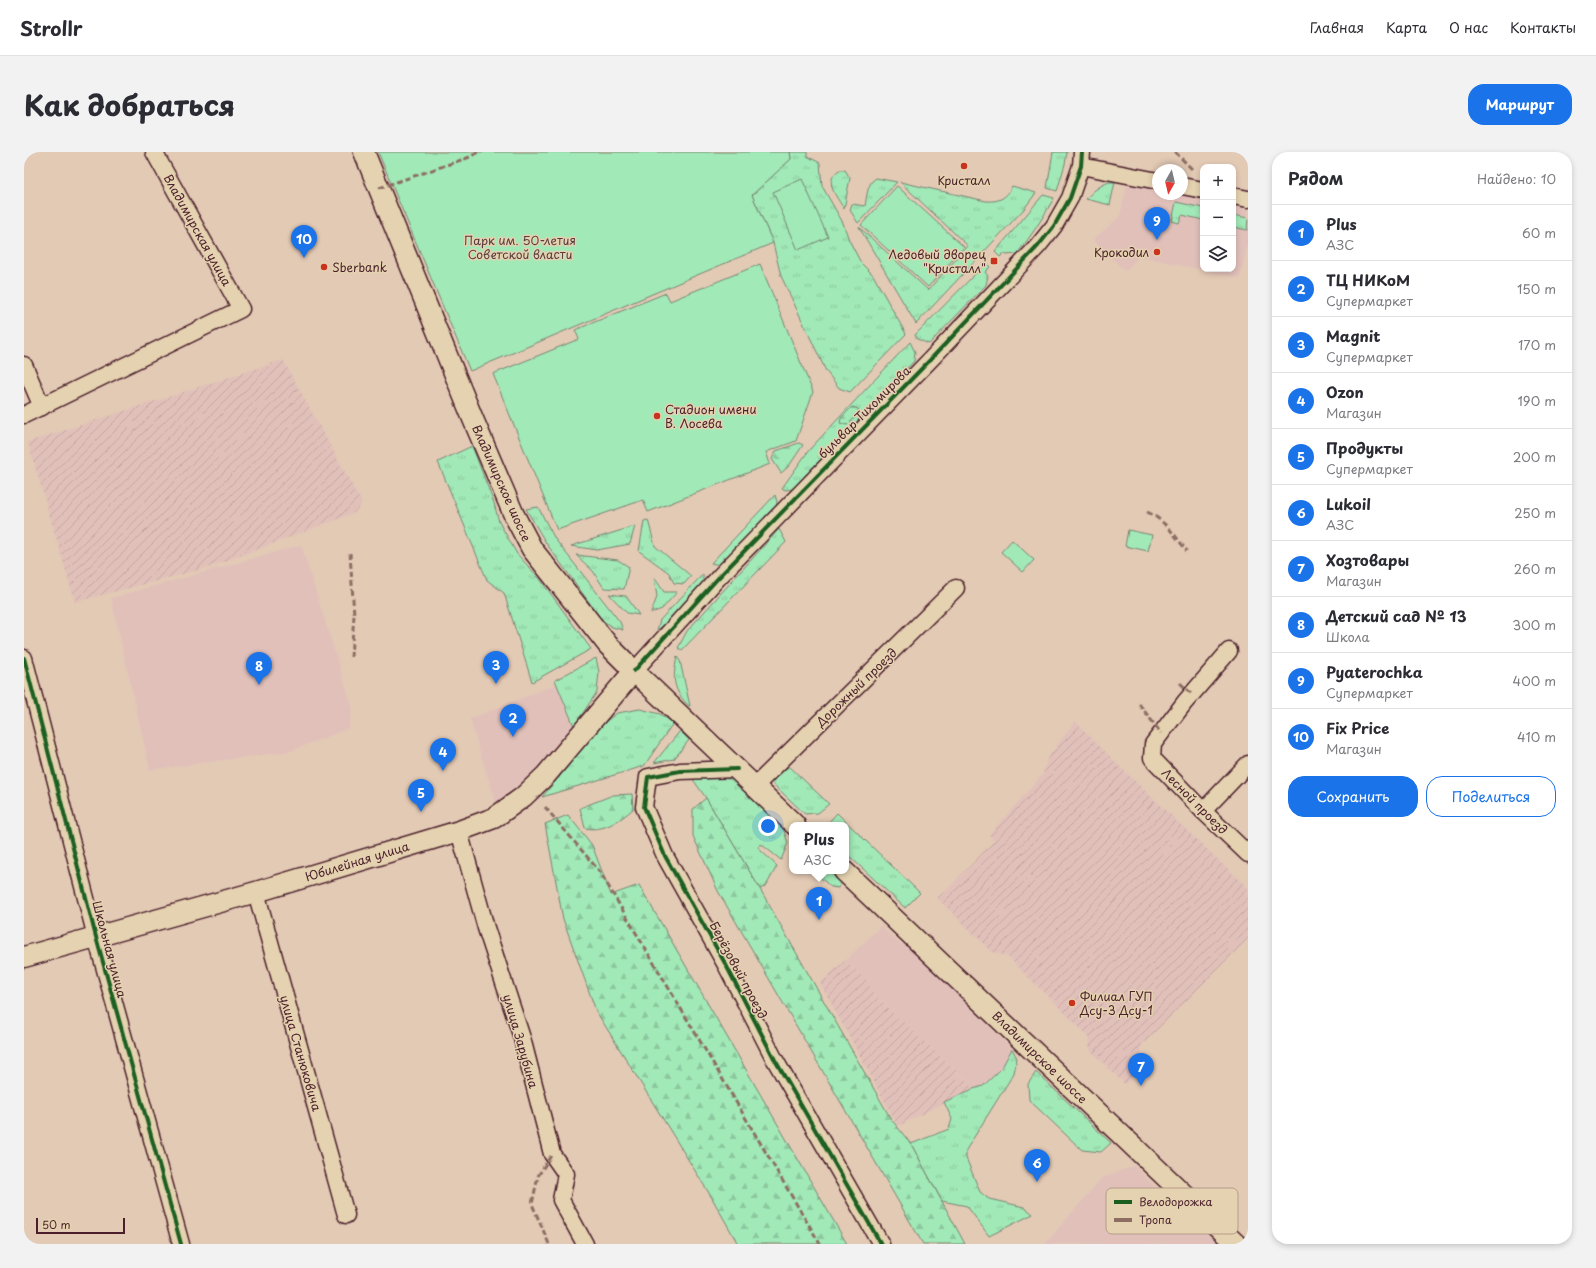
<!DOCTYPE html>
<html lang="ru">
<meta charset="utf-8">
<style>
:root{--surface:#fff;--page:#f2f2f3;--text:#2b2b33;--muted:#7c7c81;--line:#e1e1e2;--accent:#1a73e8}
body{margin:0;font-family:"Playpen Sans",sans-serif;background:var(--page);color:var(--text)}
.controls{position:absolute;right:12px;top:12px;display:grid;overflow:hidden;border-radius:8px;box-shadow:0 2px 6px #0003}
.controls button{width:36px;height:36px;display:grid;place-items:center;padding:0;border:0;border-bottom:1px solid var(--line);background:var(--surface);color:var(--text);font:20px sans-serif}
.compass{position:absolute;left:1128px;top:12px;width:36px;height:36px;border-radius:50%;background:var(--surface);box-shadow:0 2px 6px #0003;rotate:188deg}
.scale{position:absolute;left:12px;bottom:10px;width:89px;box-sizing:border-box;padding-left:4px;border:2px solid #4a1f2b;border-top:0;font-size:11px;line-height:14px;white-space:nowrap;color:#4a1f2b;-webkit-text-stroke:3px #e5d2b0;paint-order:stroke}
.you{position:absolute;left:744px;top:674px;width:14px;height:14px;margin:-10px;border:3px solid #fff;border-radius:50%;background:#1a73e8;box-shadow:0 0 0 6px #1a73e833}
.badge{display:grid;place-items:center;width:26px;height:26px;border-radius:50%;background:var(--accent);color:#fff;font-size:13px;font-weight:700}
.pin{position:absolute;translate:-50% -33px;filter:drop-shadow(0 1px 2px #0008)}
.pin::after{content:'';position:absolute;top:21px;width:14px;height:12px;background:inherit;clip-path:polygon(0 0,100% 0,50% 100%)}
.popup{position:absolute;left:765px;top:670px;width:60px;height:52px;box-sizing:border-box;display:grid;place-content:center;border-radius:8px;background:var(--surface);filter:drop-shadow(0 1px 3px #0005);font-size:13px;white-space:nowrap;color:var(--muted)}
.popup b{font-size:15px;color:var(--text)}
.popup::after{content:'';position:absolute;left:50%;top:100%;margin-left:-8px;border:8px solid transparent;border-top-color:var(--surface)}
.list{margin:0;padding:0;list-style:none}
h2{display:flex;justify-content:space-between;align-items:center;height:52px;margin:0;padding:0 16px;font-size:17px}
h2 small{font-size:13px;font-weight:400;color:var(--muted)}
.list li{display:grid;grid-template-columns:26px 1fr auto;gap:12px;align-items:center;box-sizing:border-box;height:56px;padding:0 16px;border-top:1px solid var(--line)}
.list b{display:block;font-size:15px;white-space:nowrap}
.list p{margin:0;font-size:13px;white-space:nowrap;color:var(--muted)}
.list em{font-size:13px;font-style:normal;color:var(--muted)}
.actions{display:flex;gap:8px;padding:12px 16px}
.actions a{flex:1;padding:9px 0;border:1px solid var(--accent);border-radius:16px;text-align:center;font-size:14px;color:var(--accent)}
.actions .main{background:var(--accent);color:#fff}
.icon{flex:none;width:22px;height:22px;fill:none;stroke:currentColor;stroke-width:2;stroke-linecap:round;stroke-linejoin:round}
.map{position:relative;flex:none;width:1224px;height:1092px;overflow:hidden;border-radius:16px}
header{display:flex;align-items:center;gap:24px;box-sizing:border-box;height:56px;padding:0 20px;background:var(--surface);border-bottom:1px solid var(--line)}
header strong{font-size:19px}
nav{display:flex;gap:22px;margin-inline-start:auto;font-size:14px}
.intro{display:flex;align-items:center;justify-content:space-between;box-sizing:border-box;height:96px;padding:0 24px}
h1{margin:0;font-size:28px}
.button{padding:10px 18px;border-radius:16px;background:var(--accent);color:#fff;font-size:14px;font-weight:700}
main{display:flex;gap:24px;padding:0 24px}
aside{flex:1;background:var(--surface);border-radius:16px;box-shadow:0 2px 6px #0003}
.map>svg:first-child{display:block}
</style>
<header>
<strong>Strollr</strong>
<nav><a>Главная</a><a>Карта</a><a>О нас</a><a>Контакты</a></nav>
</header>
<div class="intro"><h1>Как добраться</h1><a class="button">Маршрут</a></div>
<main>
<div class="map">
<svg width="1224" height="1092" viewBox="0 0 1224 1092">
<defs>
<pattern id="industrial-furrows" width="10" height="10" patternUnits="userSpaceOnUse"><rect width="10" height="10" fill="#e1c0ba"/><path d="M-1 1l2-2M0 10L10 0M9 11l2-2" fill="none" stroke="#c3a5a0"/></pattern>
<pattern id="grass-tufts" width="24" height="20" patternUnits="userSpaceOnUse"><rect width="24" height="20" fill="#a1e9b7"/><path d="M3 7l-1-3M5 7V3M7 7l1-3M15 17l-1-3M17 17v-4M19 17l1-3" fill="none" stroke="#8cc79e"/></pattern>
<pattern id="forest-firs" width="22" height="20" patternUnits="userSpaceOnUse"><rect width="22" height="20" fill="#a1e9b7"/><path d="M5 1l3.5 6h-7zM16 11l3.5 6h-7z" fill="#8cc79e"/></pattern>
</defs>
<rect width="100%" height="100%" fill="#e3cab5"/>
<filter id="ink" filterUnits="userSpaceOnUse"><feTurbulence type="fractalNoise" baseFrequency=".025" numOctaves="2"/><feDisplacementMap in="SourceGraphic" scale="8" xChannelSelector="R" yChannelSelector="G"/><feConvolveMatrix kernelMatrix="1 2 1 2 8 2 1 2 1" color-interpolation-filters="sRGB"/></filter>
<g filter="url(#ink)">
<!-- built -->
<g fill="#e1c0ba">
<polygon points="1103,32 1134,38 1134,42 1151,42 1179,48 1179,117 1209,117 1209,55 1224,58 1224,89 1216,126 1115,104 1101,119 1069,88 1096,64"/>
<polygon points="277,393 328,554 325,576 267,599 126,618 87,446"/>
<polygon points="533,532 550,574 527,604 485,645 472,652 446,567"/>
<polygon points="857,774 877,793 881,790 988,897 977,917 959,934 949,937 941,927 850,843 844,829 821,809"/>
<polygon points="1110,1014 1137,1040 1176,1073 1197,1092 1021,1092 1078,1026"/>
</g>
<!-- industrial -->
<g fill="url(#industrial-furrows)">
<polygon points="259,208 338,351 330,361 186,415 51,450 4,290"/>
<polygon points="1051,569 1098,617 1224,736 1224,787 1116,895 1118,914 1101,932 1066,898 1065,885 983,804 968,800 913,746 920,740 921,740 970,689 965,683 1019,622 1023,607"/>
<polygon points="821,809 844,829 850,843 941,927 949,937 874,974 796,831"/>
</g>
<!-- grass -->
<g fill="url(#grass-tufts)" stroke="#768471">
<polygon points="766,0 783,0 783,4 796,11 798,34 819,71 825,88 837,111 849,123 882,182 826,240 815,236 802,219 757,124 749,91 728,43 767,7"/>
<polygon points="1029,0 1043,0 1041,12 1033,39 1023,36"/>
<path d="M815,18H821L826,26L820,57C812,43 799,30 815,18Z"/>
<path d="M852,26L873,30L834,71L826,58L828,52L841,54C843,44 843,31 852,26Z"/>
<path d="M876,30L962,49C975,50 983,46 988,34L1012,41L1000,57L892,172L835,75L904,138L944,94Z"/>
<path d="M1085,30H1091L1086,53L1062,47C1069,39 1075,34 1085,30Z"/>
<path d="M1019,43L1030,46C1019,66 1007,84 993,102L982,103L980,101L976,105L971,100Z"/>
<polygon points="1152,50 1179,56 1179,68 1158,63 1155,71 1148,69"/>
<polygon points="1209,63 1224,66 1223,78 1209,75"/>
<polygon points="962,111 966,115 961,120 964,124 962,133 905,192 893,187 891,183"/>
<polygon points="886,190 891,200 890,209 769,337 761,338 758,336 785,298"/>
<polygon points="448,294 470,351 475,370 493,402 516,427 567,497 508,530 480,441 463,428 414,310"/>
<polygon points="751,343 753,350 752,355 699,412 695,413 687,411"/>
<polygon points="514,355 531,387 596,470 599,478 588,475 578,468 522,391 502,357"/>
<polygon points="624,368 631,394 667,424 660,432 650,431 645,421 615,399 620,369"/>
<polygon points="611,374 606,392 573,398 547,394"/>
<polygon points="755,377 762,390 658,498 654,496 663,479"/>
<polygon points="552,403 594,408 605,415 600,437 580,436 569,419"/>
<polygon points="679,422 679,431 646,469 633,478 636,468"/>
<polygon points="630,425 640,440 653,440 638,457 627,461 633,445"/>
<polygon points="585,442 602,444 615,463 603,461"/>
<path d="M653,505L656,509L666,554H665C649,538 648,528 653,505Z"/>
<polygon points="572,506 575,520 573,540 550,574 531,528"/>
<polygon points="616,557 636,562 649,571 620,614 518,645 540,619 572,577 593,561"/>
<polygon points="656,579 665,588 650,607 630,611"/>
<polygon points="765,614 805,652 794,661 781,662 747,630"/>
<polygon points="668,626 713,627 756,667 764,691 757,708 737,692 734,696 753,714 742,734 736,737 682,646"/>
<polygon points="813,661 896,741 881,756 822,701 822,673 804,673 804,671"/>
<polygon points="789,719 810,719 817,725 818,730 814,736 807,735"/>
<polygon points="988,897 993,906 990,921 942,998 942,1006 956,1040 965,1047 1000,1055 1009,1062 965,1084 943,1054 918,1049 887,992 925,977 928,967 920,950 949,937 959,934 977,917"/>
<polygon points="1012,920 1087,991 1077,1000 1058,998 1005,948 1004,932"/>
</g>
<!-- forest -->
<g fill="url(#forest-firs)" stroke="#768471">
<polygon points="828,255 834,257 835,262 823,273 816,271 817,266"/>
<polygon points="775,291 779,293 765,314 757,321 748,307 752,299"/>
<path d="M608,642L609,657C595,669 580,680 561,676L556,656L589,643Z"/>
<polygon points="682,646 736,737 867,967 887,992 941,1092 899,1092 694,739 669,684 669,657"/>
<polygon points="544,663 568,693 587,743 615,733 823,1092 714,1092 688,1046 572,859 539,767 521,672"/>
</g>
<!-- green -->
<g fill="#a1e9b7" stroke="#768471">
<polygon points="354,0 766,0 767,7 728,43 749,91 446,219"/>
<polygon points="778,27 804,85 774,98 749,40"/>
<polygon points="873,34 940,95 904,135 837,73"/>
<polygon points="736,112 789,240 772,289 742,300 746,312 624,360 619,348 533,378 469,222 555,187 551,178 642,141 646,149"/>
<polygon points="1104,378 1128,383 1124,399 1101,394"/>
<polygon points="988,388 1010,408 999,420 977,400"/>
</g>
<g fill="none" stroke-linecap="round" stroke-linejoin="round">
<defs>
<g id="minor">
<polyline points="1057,14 1134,29"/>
<polyline points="1158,34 1179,38"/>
<polyline points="1209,44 1224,47"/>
<polyline points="0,213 18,255"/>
<polyline points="0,263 217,157 130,0"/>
<polyline points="1205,499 1161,550 1129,592 1128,606 1179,659 1224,702"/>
<polyline points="0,506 72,785 157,1092"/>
<polyline points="610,519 695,425 906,208 1014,94 1030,74 1046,46 1057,14 1058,0"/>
<polyline points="713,617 656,619 624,625 620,655 641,704 702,813 751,908 857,1092"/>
<polyline points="731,634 932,436"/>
<polyline points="1179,659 1224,612"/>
<polyline points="435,679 462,776 498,886 528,1002 542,1022 537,1048 561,1092"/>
<polyline points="232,740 322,1063"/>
</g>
<g id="major">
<polyline points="340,0 449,267 490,363 508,397 584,493 610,519 771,673"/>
<polyline points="820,719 1212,1092"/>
<polyline points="0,805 232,740 435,679 470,666 499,645 522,623 610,519"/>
</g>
</defs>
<!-- minor casing -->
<use href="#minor" stroke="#4a1f2b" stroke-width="19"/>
<!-- major casing -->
<use href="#major" stroke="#4a1f2b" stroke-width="23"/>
<!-- minor -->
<use href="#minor" stroke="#e5d2b0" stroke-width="16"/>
<!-- major -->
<use href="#major" stroke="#e5d2b0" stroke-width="20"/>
<!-- quiet -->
<g stroke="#8d6e63" stroke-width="3" stroke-dasharray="6 3" stroke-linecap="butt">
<polyline points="1151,0 1170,19"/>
<polyline points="355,36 446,5 454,0"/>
<path d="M1123,360C1141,368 1151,384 1163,399"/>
<polyline points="326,401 330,463 327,505"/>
<polyline points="1156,531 1168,542"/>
<polyline points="1115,552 1137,581"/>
<polyline points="521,655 576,720 796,1092"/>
<polyline points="525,1092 508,1052 514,1024 528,1002"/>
</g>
<defs>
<g id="cycleway">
<polyline points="0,506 72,785 157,1092"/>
<polyline points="610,519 695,425 906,208 1014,94 1030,74 1046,46 1057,14 1058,0"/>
<polyline points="713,617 656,619 624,625 620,655 641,704 702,813 751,908 857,1092"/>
</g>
</defs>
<!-- cycleway casing -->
<use href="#cycleway" stroke="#e5d2b0" stroke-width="6"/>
<!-- cycleway -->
<use href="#cycleway" stroke="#1b5e20" stroke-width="4"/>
</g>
</g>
<!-- markers -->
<g fill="#c8321e" stroke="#e5d2b0" stroke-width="1.5">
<circle cx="940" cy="14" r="4"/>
<circle cx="1133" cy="100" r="4"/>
<rect x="966" y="105" width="8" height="8" rx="2"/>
<circle cx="300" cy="115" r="4"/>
<circle cx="633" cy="264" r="4"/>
<circle cx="1048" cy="851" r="4"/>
</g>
<g text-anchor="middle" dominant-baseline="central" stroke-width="3" stroke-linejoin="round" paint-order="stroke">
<!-- poi labels -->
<g font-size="12" fill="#4a1f2b" stroke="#e5d2b0" text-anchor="start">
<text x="940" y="28" text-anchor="middle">Кристалл</text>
<text x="1125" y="100" text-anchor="end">Крокодил</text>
<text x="962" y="102" text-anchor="end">Ледовый дворец<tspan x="962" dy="14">"Кристалл"</tspan></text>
<text x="308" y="115">Sberbank</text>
<text x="641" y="257">Стадион имени<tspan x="641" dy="14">В. Лосева</tspan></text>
<text x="1056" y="844">Филиал ГУП<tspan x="1056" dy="14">Дсу-3 Дсу-1</tspan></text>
</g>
<!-- street labels -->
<g font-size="12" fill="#4a1f2b" stroke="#e5d2b0">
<text transform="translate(174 78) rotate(61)">Владимирская улица</text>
<text transform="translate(840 260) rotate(-45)">бульвар Тихомирова</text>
<text transform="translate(478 331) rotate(66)">Владимирское шоссе</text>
<text transform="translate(832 535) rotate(-44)">Дорожный проезд</text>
<text transform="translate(1171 649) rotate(45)">Лесной проезд</text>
<text transform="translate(333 709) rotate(-17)">Юбилейная улица</text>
<text transform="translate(86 797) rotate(75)">Школьная улица</text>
<text transform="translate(715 818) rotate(62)">Берёзовый проезд</text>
<text transform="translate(497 889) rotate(74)">улица Зарубина</text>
<text transform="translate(277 901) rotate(74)">улица Станюковича</text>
<text transform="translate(1016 905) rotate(44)">Владимирское шоссе</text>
</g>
<!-- park labels -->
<g font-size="12" fill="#573d40" stroke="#e5d2b0">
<text x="496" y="88">Парк им. 50-летия<tspan x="496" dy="14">Советской власти</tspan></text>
</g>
</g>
<!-- legend -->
<rect x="1082" y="1036" width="132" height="46" rx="6" fill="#e5d2b0" stroke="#b69c88" stroke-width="1"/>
<rect x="1090" y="1048" width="18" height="4" fill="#1b5e20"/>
<rect x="1090" y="1066" width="18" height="4" fill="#8d6e63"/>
<g font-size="11" fill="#4a1f2b">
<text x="1115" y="1054">Велодорожка</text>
<text x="1115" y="1072">Тропа</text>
</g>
</svg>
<div class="controls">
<button>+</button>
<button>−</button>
<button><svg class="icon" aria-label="layers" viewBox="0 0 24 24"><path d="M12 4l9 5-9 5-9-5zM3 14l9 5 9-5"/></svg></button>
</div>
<svg class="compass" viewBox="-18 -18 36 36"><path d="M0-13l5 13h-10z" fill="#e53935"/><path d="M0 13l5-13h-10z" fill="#7c7c81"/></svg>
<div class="scale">50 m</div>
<div class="you"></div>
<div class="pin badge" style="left:795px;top:768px">1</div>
<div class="popup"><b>Plus</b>АЗС</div>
<div class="pin badge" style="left:489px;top:585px">2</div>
<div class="pin badge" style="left:472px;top:532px">3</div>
<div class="pin badge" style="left:419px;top:619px">4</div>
<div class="pin badge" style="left:397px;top:660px">5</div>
<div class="pin badge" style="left:1013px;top:1030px">6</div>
<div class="pin badge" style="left:1117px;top:934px">7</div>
<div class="pin badge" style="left:235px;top:533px">8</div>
<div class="pin badge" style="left:1133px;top:88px">9</div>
<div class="pin badge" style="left:280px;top:106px">10</div>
</div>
<aside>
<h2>Рядом<small>Найдено: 10</small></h2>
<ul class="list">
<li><span class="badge">1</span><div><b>Plus</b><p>АЗС</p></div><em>60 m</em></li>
<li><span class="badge">2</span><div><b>ТЦ НИКоМ</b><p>Супермаркет</p></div><em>150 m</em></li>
<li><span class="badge">3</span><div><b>Magnit</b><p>Супермаркет</p></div><em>170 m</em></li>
<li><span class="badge">4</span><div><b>Ozon</b><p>Магазин</p></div><em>190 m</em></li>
<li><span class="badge">5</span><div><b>Продукты</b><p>Супермаркет</p></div><em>200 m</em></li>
<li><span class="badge">6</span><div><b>Lukoil</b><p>АЗС</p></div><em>250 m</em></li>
<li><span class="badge">7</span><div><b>Хозтовары</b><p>Магазин</p></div><em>260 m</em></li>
<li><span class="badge">8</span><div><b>Детский сад № 13</b><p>Школа</p></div><em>300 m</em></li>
<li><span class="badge">9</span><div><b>Pyaterochka</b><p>Супермаркет</p></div><em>400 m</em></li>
<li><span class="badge">10</span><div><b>Fix Price</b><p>Магазин</p></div><em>410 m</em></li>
</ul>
<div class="actions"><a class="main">Сохранить</a><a>Поделиться</a></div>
</aside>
</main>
